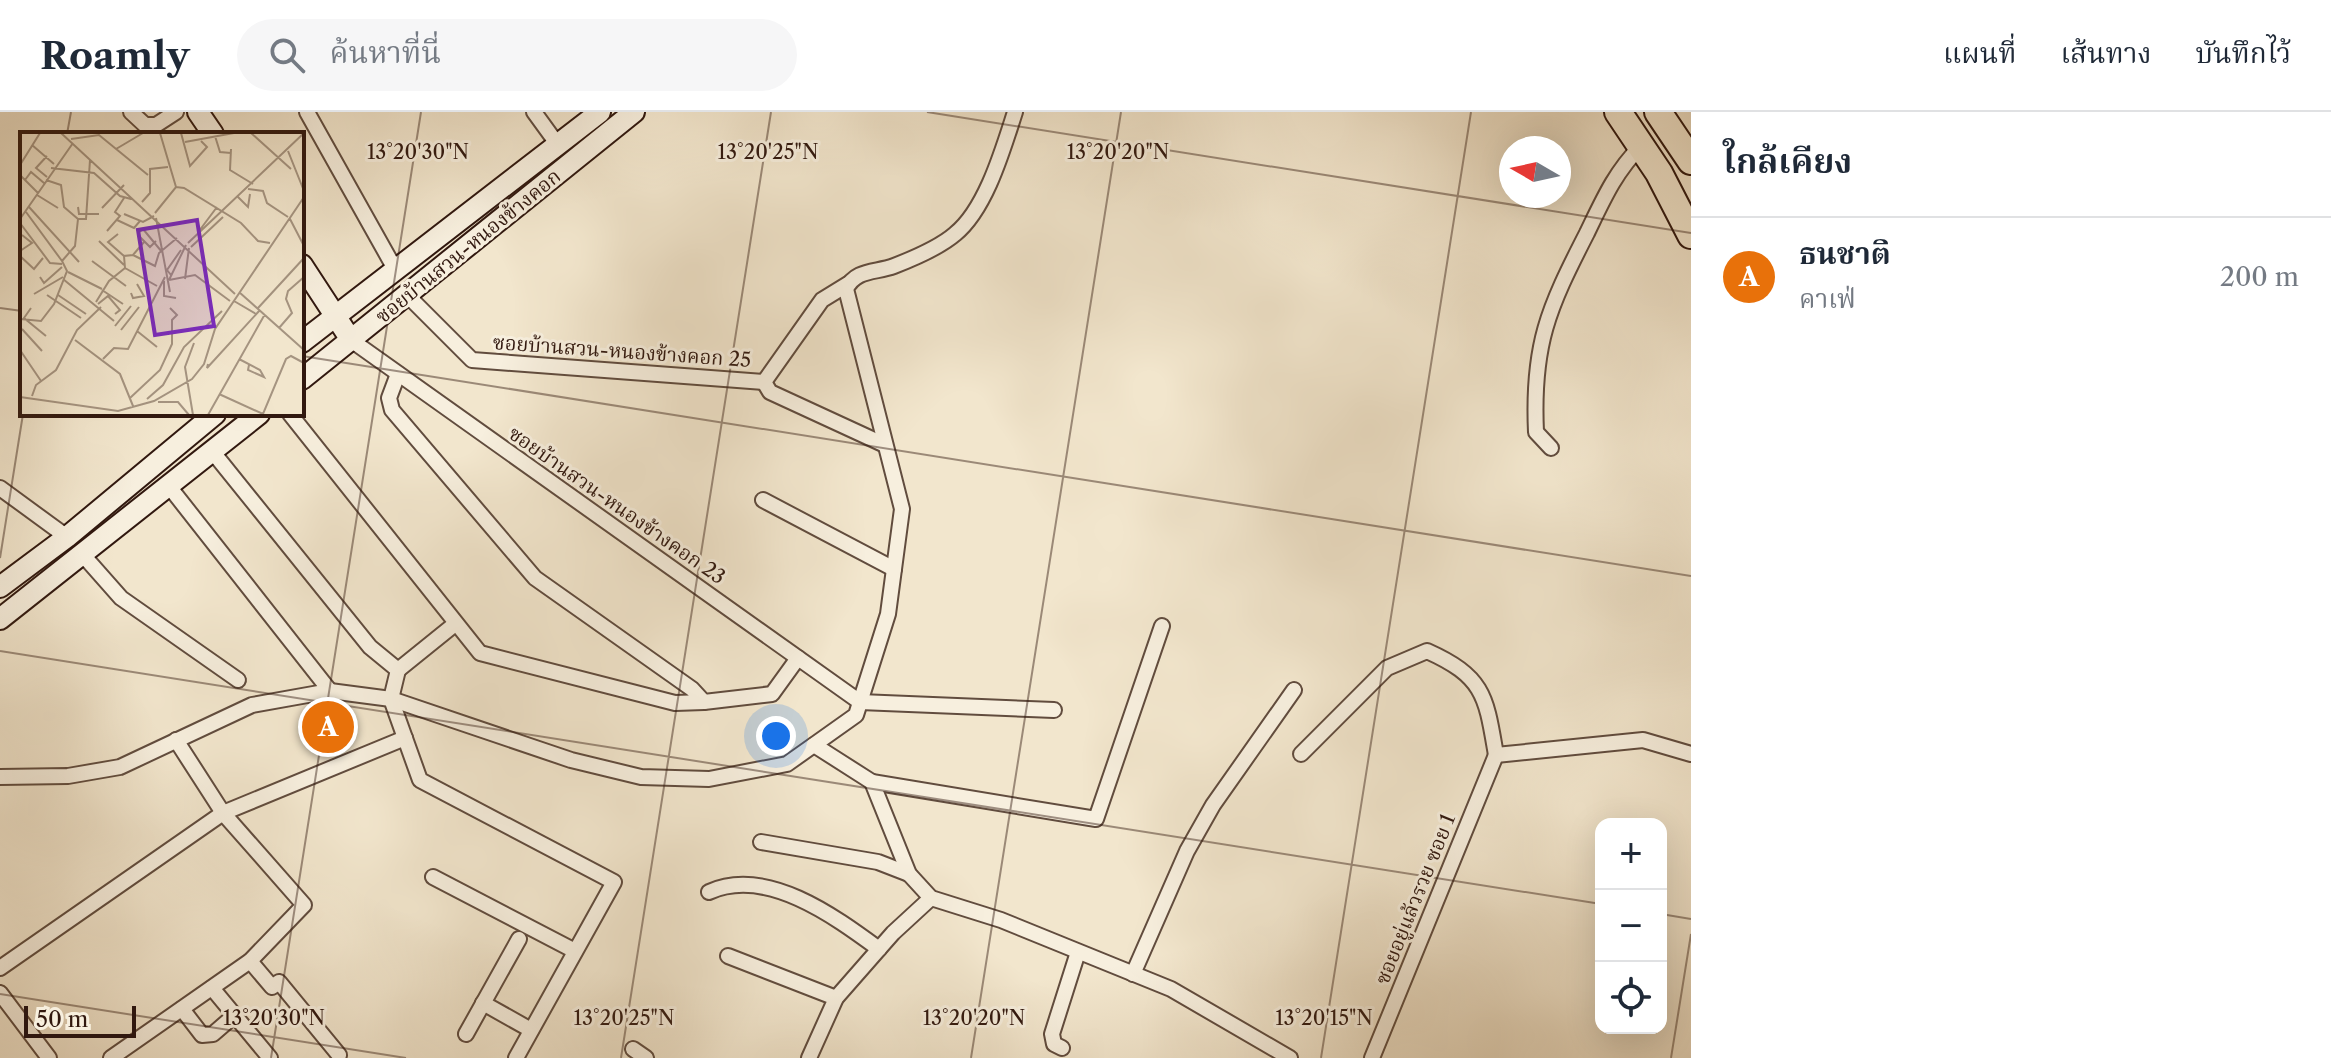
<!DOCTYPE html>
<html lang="th">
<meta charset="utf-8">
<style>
:root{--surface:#fff;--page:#f6f6f7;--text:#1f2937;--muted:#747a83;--line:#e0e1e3;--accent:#8f2418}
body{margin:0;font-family:"Libre Caslon Text","Noto Serif Thai",serif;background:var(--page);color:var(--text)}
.controls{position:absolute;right:24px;bottom:24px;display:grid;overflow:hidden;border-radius:16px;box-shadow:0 8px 32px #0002}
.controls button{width:72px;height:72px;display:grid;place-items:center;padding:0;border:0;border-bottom:2px solid var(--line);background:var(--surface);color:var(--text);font:40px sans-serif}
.compass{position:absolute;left:1499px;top:24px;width:72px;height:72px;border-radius:50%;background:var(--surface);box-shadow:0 8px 32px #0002;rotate:279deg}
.scale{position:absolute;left:24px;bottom:20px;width:112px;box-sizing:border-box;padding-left:8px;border:4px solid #31180f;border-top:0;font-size:22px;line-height:28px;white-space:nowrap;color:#31180f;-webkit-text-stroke:6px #f7efde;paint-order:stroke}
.you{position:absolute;left:776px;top:624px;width:28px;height:28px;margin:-20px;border:6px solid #fff;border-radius:50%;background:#1a73e8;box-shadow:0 0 0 12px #1a73e833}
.badge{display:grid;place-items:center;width:52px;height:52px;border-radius:50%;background:var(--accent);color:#fff;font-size:26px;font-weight:700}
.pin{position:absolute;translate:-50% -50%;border:4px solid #fff;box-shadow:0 2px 8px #0006}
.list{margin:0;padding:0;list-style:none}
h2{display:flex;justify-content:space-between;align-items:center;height:104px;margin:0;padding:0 32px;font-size:34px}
h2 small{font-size:26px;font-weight:400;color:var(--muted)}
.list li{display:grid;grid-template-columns:52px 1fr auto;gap:24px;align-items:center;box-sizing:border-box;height:120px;padding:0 32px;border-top:2px solid var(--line)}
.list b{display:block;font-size:30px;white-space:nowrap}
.list p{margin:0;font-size:26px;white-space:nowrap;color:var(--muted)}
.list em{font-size:26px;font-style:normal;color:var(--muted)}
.icon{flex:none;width:44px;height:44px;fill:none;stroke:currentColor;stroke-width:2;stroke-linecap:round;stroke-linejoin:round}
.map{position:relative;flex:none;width:1691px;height:946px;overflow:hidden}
header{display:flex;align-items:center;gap:48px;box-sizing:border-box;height:112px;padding:0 40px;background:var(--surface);border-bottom:2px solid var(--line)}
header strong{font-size:38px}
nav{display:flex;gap:44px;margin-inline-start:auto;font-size:28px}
.search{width:560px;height:72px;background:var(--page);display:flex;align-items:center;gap:20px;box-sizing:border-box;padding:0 28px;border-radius:44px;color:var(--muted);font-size:30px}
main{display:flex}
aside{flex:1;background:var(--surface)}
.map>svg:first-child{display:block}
</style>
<header>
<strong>Roamly</strong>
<div class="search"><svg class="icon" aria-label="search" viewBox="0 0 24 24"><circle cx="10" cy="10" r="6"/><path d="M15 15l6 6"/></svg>ค้นหาที่นี่</div>
<nav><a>แผนที่</a><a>เส้นทาง</a><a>บันทึกไว้</a></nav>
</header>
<main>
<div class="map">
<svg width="1691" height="946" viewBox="0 0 1691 946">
<rect width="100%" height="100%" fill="#f2e6cd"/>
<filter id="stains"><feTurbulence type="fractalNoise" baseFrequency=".0025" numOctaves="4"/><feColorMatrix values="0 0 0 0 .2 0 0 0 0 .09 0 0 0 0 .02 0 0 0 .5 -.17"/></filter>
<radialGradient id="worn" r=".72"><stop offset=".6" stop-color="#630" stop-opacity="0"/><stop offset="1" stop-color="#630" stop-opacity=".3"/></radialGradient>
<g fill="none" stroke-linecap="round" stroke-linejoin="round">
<defs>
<g id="street">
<polyline points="131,0 145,13 156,13 176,0"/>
<polyline points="307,0 395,157"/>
<polyline points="534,0 558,33"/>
<polyline points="407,183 472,248 764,270"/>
<polyline points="351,228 860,590"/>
<polyline points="398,262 389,286 392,298 535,466 692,577 704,590 772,582 798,546"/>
<polyline points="764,270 770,280 885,333"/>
<polyline points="764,270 822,188 848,172"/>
<polyline points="290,302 480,541 675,591 704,590"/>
<path d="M1551,336L1536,320C1532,233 1548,197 1587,121C1603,88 1615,60 1641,34"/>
<polyline points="212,339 370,535 398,558 391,587 420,668 614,770 516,946"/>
<polyline points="168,373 330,579"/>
<polyline points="0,376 67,425"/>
<polyline points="763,388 894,457"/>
<polyline points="83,443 121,486 238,568"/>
<polyline points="398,558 455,512"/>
<polyline points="860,590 1054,598"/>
<polyline points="814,633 872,670 909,762 931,786 1001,808 1171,877 1290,946"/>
<path d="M1301,642L1387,556L1427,539C1485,565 1486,585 1496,643"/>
<polyline points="1496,643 1643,628 1691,642"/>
<path d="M0,665L68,664L120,655L252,593L330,579L391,587L571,648L641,665L709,667L787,652L856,603L888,502L902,397L846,177C856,157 875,161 894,154C912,147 940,135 955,122C986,97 1003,37 1015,0"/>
<polyline points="872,670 1096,707 1162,514"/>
<polyline points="761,730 878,750 909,762"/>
<polyline points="433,765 575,839"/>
<path d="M709,780C766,754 834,804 879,837"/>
<polyline points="728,844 836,886"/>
<polyline points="250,849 272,875 279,870 339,943"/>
<polyline points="0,856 223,701 405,626"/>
<polyline points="1133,862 1187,739 1213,693 1294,578"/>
<polyline points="212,876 270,946"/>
<polyline points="0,881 49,946"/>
<polyline points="483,891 531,918"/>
<polyline points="182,897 202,923 213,922 235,903"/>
<polyline points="466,922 519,827"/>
<polyline points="1062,936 1054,932 1052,922 1078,840"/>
<polyline points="633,937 646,946"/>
<polyline points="111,946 250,849 304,793 223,701 176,628"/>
<polyline points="809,946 836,886 893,821 931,786"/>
<polyline points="1372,946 1496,643"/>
</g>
<g id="secondary">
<polyline points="198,0 213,22"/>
<polyline points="302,153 351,228"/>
<polyline points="302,230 600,0"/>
<polyline points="302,267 634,0"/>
<polyline points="0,475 67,425 215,302"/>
<polyline points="0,507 259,302"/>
</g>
<g id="highway">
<polyline points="1618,0 1659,61 1691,123"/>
<polyline points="1658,0 1691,49"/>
</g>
</defs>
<!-- street casing -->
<use href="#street" stroke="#614c3e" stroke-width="18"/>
<!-- secondary casing -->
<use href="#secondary" stroke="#31180f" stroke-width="24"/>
<!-- highway casing -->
<use href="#highway" stroke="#31180f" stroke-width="30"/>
<!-- street -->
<use href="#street" stroke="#f7efde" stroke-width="14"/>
<!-- secondary -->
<use href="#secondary" stroke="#f7efde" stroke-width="20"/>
<!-- highway -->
<use href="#highway" stroke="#f2e6cd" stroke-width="26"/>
</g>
<!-- ticks -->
<path fill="none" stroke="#31180f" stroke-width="2" stroke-opacity="0.45" d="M927,0L1691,121M67,22L71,0M0,196L22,199M302,244L1691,464M0,446L23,302M0,539L1601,792M1661,802L1691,807M0,882L406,946M271,946L421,0M621,946L771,0M971,946L1121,0M1321,946L1471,0M1671,946L1691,822"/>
<g text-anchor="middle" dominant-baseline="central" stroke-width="6" stroke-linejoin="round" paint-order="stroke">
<!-- street labels -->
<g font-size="20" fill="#31180f" stroke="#f7efde">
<text transform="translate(468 134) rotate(-39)">ซอยบ้านสวน-หนองข้างคอก</text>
<text transform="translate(622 239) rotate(4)">ซอยบ้านสวน-หนองข้างคอก 25</text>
<text transform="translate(617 393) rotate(35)">ซอยบ้านสวน-หนองข้างคอก 23</text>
<text transform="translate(1415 787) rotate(-68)">ซอยอยู่แล้วรวย ซอย 1</text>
</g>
</g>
<!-- overview -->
<g transform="translate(20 20)">
<rect width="284" height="284" fill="#f2e6cd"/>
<path fill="none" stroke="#a59481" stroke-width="2" d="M41,1L215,162M140,1L156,55M161,1L170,34L187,15L181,9M231,1L271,37M195,4L200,20L211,21M51,7L79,3L128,43M165,10L214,1M12,13L34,32M96,17L123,1M211,17L210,38L233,52M268,19L284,59M27,24L16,36L27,45M0,33L20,1M31,36L74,41L100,64L111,67M0,43L18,61M5,48L11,40L24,51M26,48L41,53L44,75L58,87M228,57L243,59L247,71L268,85M17,63L38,76M218,65L228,75L230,62M122,70L130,61V37L148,35M9,75L59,130M58,75L59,82H79M82,76L104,53M6,80L42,129M135,81L156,55L164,56L221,91L238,109L250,111M104,82L123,90L134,84M136,86L150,160M0,87L53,11M58,87H66L70,28M270,87L284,114M97,88L114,96L120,89M0,91L30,131L42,132M87,99L100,84L95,80L104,66M179,99L197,75M118,101L123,97L142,120M98,102L88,110L104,124M119,104L130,115L136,109M79,109L104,133M168,111L284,1M171,115L203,85M0,119L12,111L2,103M113,123L135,134L139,121L157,106M0,124L14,137L23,126M72,129L106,154M105,136L104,124L113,123L124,110M105,136L137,154M48,140L82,157M151,143L147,138L161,118M20,145L24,151L42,135M43,147L94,189M165,147L169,116M149,148L175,143L210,169M149,148L166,113M144,149V164L156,166M82,158L103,172M219,160L284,218M111,161L113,166L124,164L117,152M14,162L43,145M27,163L61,186M38,163L66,182M214,169L236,182M76,170L89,149L105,136M78,172L88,164L100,178L95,182M11,176L4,186L26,204M238,176L284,126M0,187L21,189L34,172L47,139L42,129L55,114L58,87M95,194L111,174M259,196L272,181L266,167L268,159L284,145M2,197L22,219M101,198L119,175M117,199L137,215M55,208L100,242L113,274M0,218L21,249M83,227L94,216L108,217L145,145M219,227L240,238L244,245L228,238L229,233M188,232L187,236L240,178M199,262L243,282L266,227L271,224L284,231M12,264L16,253L36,238L57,198L81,175M0,265L98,279L134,269L172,247L184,232L195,197L284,65M110,266L140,238L152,212V188L157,183L150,176M127,267L143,253L164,215L202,179M138,270H158L169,283M173,283L165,235L174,211M188,283L245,182"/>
<path fill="#7b2cbf" fill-opacity="0.15" stroke="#7b2cbf" stroke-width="4" d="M177,88L194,194L135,203L118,98Z"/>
<rect width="284" height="284" fill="none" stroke="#31180f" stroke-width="4"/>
</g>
<g font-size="20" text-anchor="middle" fill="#31180f" stroke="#f7efde" stroke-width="6" stroke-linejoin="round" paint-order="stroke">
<text x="418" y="47">13°20'30"N</text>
<text x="768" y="47">13°20'25"N</text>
<text x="1118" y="47">13°20'20"N</text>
<text x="274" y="913">13°20'30"N</text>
<text x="624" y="913">13°20'25"N</text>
<text x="974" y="913">13°20'20"N</text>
<text x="1324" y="913">13°20'15"N</text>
</g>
<rect width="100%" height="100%" filter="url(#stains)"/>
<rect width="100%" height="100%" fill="url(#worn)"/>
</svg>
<div class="controls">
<button>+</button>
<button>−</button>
<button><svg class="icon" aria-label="locate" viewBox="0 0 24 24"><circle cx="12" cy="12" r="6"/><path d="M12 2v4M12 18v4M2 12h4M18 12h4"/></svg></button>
</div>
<svg class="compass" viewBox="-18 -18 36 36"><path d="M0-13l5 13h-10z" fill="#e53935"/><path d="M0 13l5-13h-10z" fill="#747a83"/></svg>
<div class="scale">50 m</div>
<div class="you"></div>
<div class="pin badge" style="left:328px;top:615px;background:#e8710a">A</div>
</div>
<aside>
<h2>ใกล้เคียง<small></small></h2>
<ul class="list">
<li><span class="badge" style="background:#e8710a">A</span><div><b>ธนชาติ</b><p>คาเฟ่</p></div><em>200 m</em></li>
</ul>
</aside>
</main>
